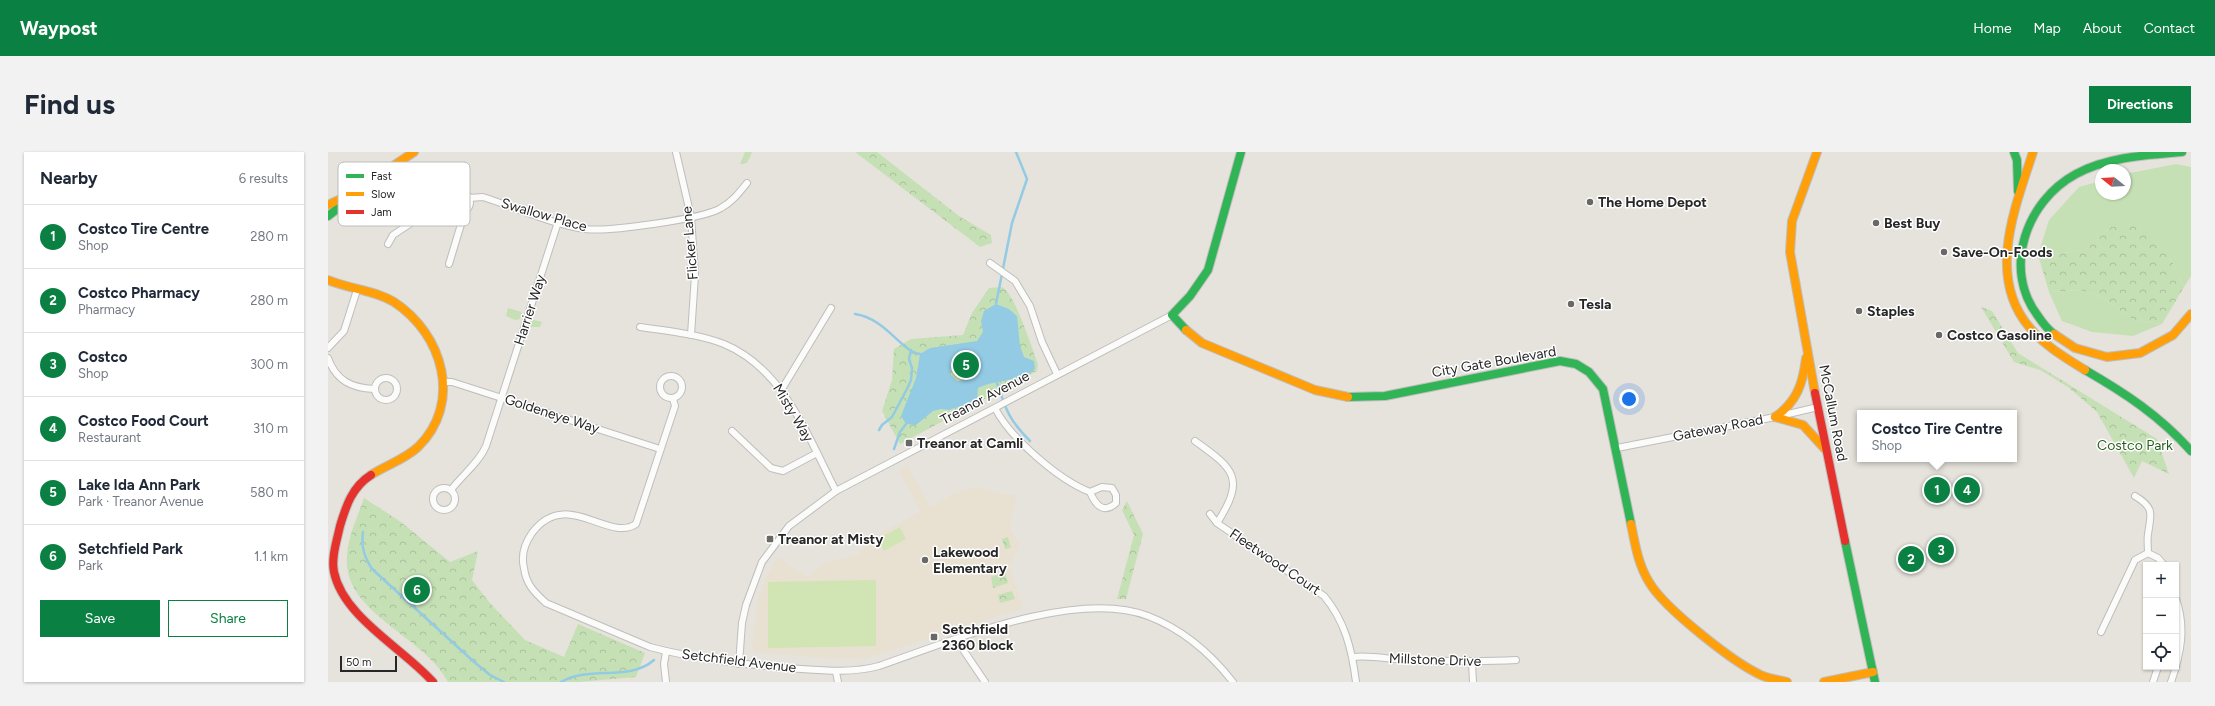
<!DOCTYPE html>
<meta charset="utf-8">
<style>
:root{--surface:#fff;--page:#f2f2f3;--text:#1f2937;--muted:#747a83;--line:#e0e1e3;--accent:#0b8043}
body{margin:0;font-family:Figtree,sans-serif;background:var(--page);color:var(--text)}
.controls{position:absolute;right:12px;bottom:12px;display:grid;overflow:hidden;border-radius:0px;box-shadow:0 1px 3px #0004}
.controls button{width:36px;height:36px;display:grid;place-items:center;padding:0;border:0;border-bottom:1px solid var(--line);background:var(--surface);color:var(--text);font:20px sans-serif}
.compass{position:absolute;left:1767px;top:12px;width:36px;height:36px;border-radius:50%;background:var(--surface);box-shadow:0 1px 3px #0004;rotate:288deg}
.scale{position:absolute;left:12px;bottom:10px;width:57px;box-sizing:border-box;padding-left:4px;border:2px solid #272727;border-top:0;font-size:11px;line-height:14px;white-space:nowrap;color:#272727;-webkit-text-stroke:3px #fff;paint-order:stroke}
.you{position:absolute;left:1301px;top:247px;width:14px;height:14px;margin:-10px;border:3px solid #fff;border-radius:50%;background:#1a73e8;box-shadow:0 0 0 6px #1a73e833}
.badge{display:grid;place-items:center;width:26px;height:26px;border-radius:50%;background:var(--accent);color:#fff;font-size:13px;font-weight:700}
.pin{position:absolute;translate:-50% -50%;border:2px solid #fff;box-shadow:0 1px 4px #0006}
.popup{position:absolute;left:1529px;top:258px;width:160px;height:52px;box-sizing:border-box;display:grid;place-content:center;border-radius:0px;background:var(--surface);filter:drop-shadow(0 1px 3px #0005);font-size:13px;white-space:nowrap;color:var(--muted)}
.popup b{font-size:15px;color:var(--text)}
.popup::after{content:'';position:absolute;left:50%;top:100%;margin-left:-8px;border:8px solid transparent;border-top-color:var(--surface)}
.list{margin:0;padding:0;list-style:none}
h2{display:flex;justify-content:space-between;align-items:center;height:52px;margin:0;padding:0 16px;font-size:17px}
h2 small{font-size:13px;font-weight:400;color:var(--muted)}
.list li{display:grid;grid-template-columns:26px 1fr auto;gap:12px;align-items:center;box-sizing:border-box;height:64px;padding:0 16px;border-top:1px solid var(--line)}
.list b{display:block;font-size:15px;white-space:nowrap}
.list p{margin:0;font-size:13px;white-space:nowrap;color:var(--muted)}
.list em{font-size:13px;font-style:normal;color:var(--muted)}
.actions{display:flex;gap:8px;padding:12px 16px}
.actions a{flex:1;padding:9px 0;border:1px solid var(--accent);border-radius:0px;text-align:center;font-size:14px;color:var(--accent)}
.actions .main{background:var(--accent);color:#fff}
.icon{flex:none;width:22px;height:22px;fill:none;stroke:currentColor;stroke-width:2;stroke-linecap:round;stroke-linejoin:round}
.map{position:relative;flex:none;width:1863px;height:530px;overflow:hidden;border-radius:0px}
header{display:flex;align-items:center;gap:24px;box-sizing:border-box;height:56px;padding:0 20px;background:var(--accent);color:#fff}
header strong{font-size:19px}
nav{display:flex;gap:22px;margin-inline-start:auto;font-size:14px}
.intro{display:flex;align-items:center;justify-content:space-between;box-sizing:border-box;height:96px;padding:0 24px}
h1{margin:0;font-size:28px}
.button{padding:10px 18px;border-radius:0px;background:var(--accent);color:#fff;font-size:14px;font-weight:700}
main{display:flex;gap:24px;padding:0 24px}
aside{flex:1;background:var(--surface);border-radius:0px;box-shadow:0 1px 3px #0004}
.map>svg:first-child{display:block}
</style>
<header>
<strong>Waypost</strong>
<nav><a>Home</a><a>Map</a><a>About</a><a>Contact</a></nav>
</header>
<div class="intro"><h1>Find us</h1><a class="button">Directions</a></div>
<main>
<aside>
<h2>Nearby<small>6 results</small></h2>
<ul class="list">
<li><span class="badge">1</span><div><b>Costco Tire Centre</b><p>Shop</p></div><em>280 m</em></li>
<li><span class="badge">2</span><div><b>Costco Pharmacy</b><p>Pharmacy</p></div><em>280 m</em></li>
<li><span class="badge">3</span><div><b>Costco</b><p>Shop</p></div><em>300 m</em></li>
<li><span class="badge">4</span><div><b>Costco Food Court</b><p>Restaurant</p></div><em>310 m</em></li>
<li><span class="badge">5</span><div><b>Lake Ida Ann Park</b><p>Park · Treanor Avenue</p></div><em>580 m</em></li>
<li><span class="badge">6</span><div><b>Setchfield Park</b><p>Park</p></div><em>1.1 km</em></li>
</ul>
<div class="actions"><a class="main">Save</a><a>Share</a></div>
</aside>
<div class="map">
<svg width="1863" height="530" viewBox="0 0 1863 530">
<defs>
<pattern id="forest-crowns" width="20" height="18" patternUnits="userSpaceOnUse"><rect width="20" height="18" fill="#c6e0b6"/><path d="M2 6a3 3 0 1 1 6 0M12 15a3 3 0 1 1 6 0" fill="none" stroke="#aac09c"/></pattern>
</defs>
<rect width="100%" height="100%" fill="#e6e2dc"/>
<!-- education -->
<polygon fill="#e8e1d1" points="580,314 602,355 626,342 648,335 674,342 688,343 682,378 692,392 682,415 695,456 539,506 512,507 427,500 424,495 430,449 437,428 450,405 480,425 496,411 530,403 545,385 593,360 571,319"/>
<!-- grass -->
<g fill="#c6e0b6">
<polygon points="1848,12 1863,15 1863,124 1856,135 1843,107 1783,75 1756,99 1710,103 1721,68 1751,35 1773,29 1773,42 1797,42 1797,22"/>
<polygon points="1752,138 1774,145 1805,168 1834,172 1805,184 1764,180 1734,169 1721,140"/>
<polygon points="180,156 194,160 192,167 187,168 178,164"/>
<polygon points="203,167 214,170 212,175 200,175"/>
</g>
<!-- forest -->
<g fill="url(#forest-crowns)">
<polygon points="417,0 424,0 419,11 412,12"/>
<polygon points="527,0 549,0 631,64 663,83 664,91 652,95"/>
<polygon points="1809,73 1843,107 1856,135 1834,172 1805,168 1774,145 1752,138 1721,140 1710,103 1756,99 1783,75"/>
<path d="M674,135C687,141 704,197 710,212L709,219L572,292L554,259L564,228L566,197L583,187L635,183L644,161L661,136Z"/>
<polygon points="1653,155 1664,159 1690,201 1829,287 1841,322 1814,309 1806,326 1769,260 1740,235 1712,218 1686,210"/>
<path d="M36,346L73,370L122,410L150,399L144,428L161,450L197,488L236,505L250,472L317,501L308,525L251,530H120C97,484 14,461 19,404C20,384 30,364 36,346Z"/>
<polygon points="799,349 815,382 798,447 789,447 806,383 794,358"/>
<polygon points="680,385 683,396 677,397 674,387"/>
<polygon points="677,420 680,431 665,436 663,425"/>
<polygon points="684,439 687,447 672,451 670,443"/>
</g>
<!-- pitch -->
<g fill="#d0e4b4">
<polygon points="572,375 578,387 556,399 550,387"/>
<polygon points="548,428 548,494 440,496 440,430"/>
</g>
<!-- water -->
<path fill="#93cbe4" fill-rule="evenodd" d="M668,152L681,157L689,164L692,194L696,205L706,209L707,217C691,230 668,227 650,236L649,248L645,251L620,258L613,257L605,259L588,273L578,272L573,264L588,226L592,202L602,196L649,189L655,180L653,169L656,159ZM628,213L636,215C639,220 638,224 634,229H629L622,222L623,217Z"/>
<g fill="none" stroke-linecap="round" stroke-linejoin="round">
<!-- stream -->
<g stroke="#93cbe4" stroke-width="2.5">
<polyline points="668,152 684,71 699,27 688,0"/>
<path d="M527,162C557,166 574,200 592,202"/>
<path d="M669,231C678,258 681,268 702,289"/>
<polyline points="551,278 554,273 564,265 579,237 583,228 584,216 581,207 583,198"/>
<polyline points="566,297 572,280 578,272"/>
<path d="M35,380C33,395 36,404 44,417L145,509L162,523L176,530"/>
<path d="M233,530C262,513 301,530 326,508"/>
</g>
<defs>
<g id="street">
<polyline points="348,0 363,65 367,123 363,183"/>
<circle cx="131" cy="50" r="11"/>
<path d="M141,46L155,45C186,55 226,73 257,77C280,80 375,67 393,56C404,50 411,41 419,31"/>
<polyline points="60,92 65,83 112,52 119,51"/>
<polyline points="662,111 687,129 702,154 714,190 729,222"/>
<polyline points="121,112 134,69 133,62"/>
<path d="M312,175C340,179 370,182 396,192C456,217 480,285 508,339"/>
<polyline points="0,196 16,179 29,138"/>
<path d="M0,206C8,229 24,236 46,237"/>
<circle cx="343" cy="235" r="11"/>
<circle cx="58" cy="237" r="11"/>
<polyline points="116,230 124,230 332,297"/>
<polyline points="454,237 503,156"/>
<path d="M345,247L347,254L308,372C280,391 238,335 204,381C197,391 193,404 196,416C198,432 206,440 218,451L322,495C367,507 414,512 460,516C491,518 521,522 551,514C621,490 748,436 820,464C854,477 883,502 905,530"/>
<path d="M667,256C682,286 731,328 762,340L774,335L784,336L788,343V351C775,363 767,352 762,340"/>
<polyline points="404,279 443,316 455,319 489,301"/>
<path d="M867,289C906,317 918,326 889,371"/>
<polyline points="1289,296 1447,265 1490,255"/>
<circle cx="116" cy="347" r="11"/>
<path d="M123,338C134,323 151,311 158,294L230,70"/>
<path d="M1807,344C1827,356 1823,362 1820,382C1819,388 1820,395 1820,401"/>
<path d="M882,362L889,371L996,444C1017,469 1024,498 1028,530"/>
<polyline points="1820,401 1830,406 1836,413"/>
<polyline points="1773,480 1807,408 1820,401"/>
<polyline points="632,487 636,499 657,530"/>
<polyline points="338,500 336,512 338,530"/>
<path d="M1025,505C1042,503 1060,507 1077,508C1115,509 1151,510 1188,508"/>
<polyline points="1144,511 1145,530"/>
<polyline points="411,512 414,471 418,453 434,410 461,374 508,339 844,163"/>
<polyline points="508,520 510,530"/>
<polyline points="1825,530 1830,515"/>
<path d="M1843,530C1853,502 1858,475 1848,447"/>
</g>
<g id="fast">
<polyline points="1686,0 1689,8 1690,39"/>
<polyline points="0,64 18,50 23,42"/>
<polyline points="858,178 844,163 862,144 880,118 913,0"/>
<path d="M1726,182C1719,177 1714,170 1710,164C1674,117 1698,49 1748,22C1779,5 1819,3 1854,0"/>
<path d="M1757,218C1797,241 1832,264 1863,299"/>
<polyline points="1020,245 1057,244 1232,209 1248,212 1261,220 1275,237 1303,372"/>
<polyline points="1517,389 1547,530"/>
</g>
<g id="slow">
<path d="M1705,0C1687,56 1658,125 1702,176C1717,194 1738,206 1757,218"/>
<polyline points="0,53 23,42 86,0"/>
<path d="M0,128C21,137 47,138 66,150C115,182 135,251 90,295C76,308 58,313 43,323"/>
<polyline points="858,178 874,191 987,238 1020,245"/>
<polyline points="1726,182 1747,196 1779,205 1812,201 1845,183 1863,162"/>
<polyline points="1487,241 1462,100 1464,69 1489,0"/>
<path d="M1447,265C1469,250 1475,231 1478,206"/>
<polyline points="1447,265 1475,273 1497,297"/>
<path d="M1303,372C1307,392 1310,412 1321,430C1336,456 1407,512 1435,524C1443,527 1451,528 1459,530"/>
<polyline points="1496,530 1545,520"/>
</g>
<g id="jam">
<polyline points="1487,241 1517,389"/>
<path d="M43,323C24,335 18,354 12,374C9,388 3,406 6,420C15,465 76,497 105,530"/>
</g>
</defs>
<!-- street casing -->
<use href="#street" stroke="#bfbebe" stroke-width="8"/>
<!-- fast casing -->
<use href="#fast" stroke="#bfbebe" stroke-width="10"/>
<!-- slow casing -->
<use href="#slow" stroke="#bfbebe" stroke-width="10"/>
<!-- jam casing -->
<use href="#jam" stroke="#bfbebe" stroke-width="10"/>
<!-- street -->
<use href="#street" stroke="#fbfbfa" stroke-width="6"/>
<!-- fast -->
<use href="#fast" stroke="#30b455" stroke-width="8"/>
<!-- slow -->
<use href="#slow" stroke="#ff9f0a" stroke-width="8"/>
<!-- jam -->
<use href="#jam" stroke="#e5322d" stroke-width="8"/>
</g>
<!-- markers -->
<g fill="#6a6866" stroke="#fff" stroke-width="1.5">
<circle cx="1262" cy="50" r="4"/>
<circle cx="1548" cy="71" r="4"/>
<circle cx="1616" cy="100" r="4"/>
<circle cx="1243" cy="152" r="4"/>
<circle cx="1531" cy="159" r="4"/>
<circle cx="1611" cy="183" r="4"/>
<rect x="577" y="287" width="8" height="8" rx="2"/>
<rect x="438" y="383" width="8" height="8" rx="2"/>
<circle cx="597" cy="408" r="4"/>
<rect x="602" y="481" width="8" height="8" rx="2"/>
</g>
<g text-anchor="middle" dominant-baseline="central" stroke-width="3" stroke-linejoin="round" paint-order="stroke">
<!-- poi labels -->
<g font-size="14" font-weight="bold" fill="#272727" stroke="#fff" text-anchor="start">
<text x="1270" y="50">The Home Depot</text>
<text x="1556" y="71">Best Buy</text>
<text x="1624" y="100">Save-On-Foods</text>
<text x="1251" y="152">Tesla</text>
<text x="1539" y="159">Staples</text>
<text x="1619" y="183">Costco Gasoline</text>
<text x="589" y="291">Treanor at Camli</text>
<text x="450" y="387">Treanor at Misty</text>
<text x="605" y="400">Lakewood<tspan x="605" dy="16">Elementary</tspan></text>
<text x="614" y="477">Setchfield<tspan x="614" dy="16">2360 block</tspan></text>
</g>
<!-- street labels -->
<g font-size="14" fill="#272727" stroke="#fff">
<text transform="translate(216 63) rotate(16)">Swallow Place</text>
<text transform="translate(362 91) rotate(-95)">Flicker Lane</text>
<text transform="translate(202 158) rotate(-72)">Harrier Way</text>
<text transform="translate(1166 210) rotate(-10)">City Gate Boulevard</text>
<text transform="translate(657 246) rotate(-28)">Treanor Avenue</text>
<text transform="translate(465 261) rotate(59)">Misty Way</text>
<text transform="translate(1505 261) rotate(79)">McCallum Road</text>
<text transform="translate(224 262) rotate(18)">Goldeneye Way</text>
<text transform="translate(1390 276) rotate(-11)">Gateway Road</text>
<text transform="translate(947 410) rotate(34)">Fleetwood Court</text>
<text transform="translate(1107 508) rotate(2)">Millstone Drive</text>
<text transform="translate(411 509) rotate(7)">Setchfield Avenue</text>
</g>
<!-- park labels -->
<g font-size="14" fill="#265f1c" stroke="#fff">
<text x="1807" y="293">Costco Park</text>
</g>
</g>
<!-- legend -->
<rect x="10" y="10" width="132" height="64" rx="6" fill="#fff" stroke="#bebebe" stroke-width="1"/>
<rect x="18" y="22" width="18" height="4" fill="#30b455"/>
<rect x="18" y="40" width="18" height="4" fill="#ff9f0a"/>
<rect x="18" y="58" width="18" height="4" fill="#e5322d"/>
<g font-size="11" fill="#272727">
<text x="43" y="28">Fast</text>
<text x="43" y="46">Slow</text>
<text x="43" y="64">Jam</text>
</g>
</svg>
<div class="controls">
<button>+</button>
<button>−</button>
<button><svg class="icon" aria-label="locate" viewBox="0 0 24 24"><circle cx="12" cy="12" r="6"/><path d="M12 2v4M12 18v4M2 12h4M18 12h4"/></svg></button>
</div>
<svg class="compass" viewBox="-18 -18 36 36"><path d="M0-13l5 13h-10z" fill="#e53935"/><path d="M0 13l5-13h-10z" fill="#747a83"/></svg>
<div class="scale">50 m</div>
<div class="you"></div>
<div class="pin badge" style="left:1609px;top:338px">1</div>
<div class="popup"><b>Costco Tire Centre</b>Shop</div>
<div class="pin badge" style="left:1583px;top:407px">2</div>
<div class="pin badge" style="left:1613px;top:398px">3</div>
<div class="pin badge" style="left:1639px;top:338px">4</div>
<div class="pin badge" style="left:638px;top:213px">5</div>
<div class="pin badge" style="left:89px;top:438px">6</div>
</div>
</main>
